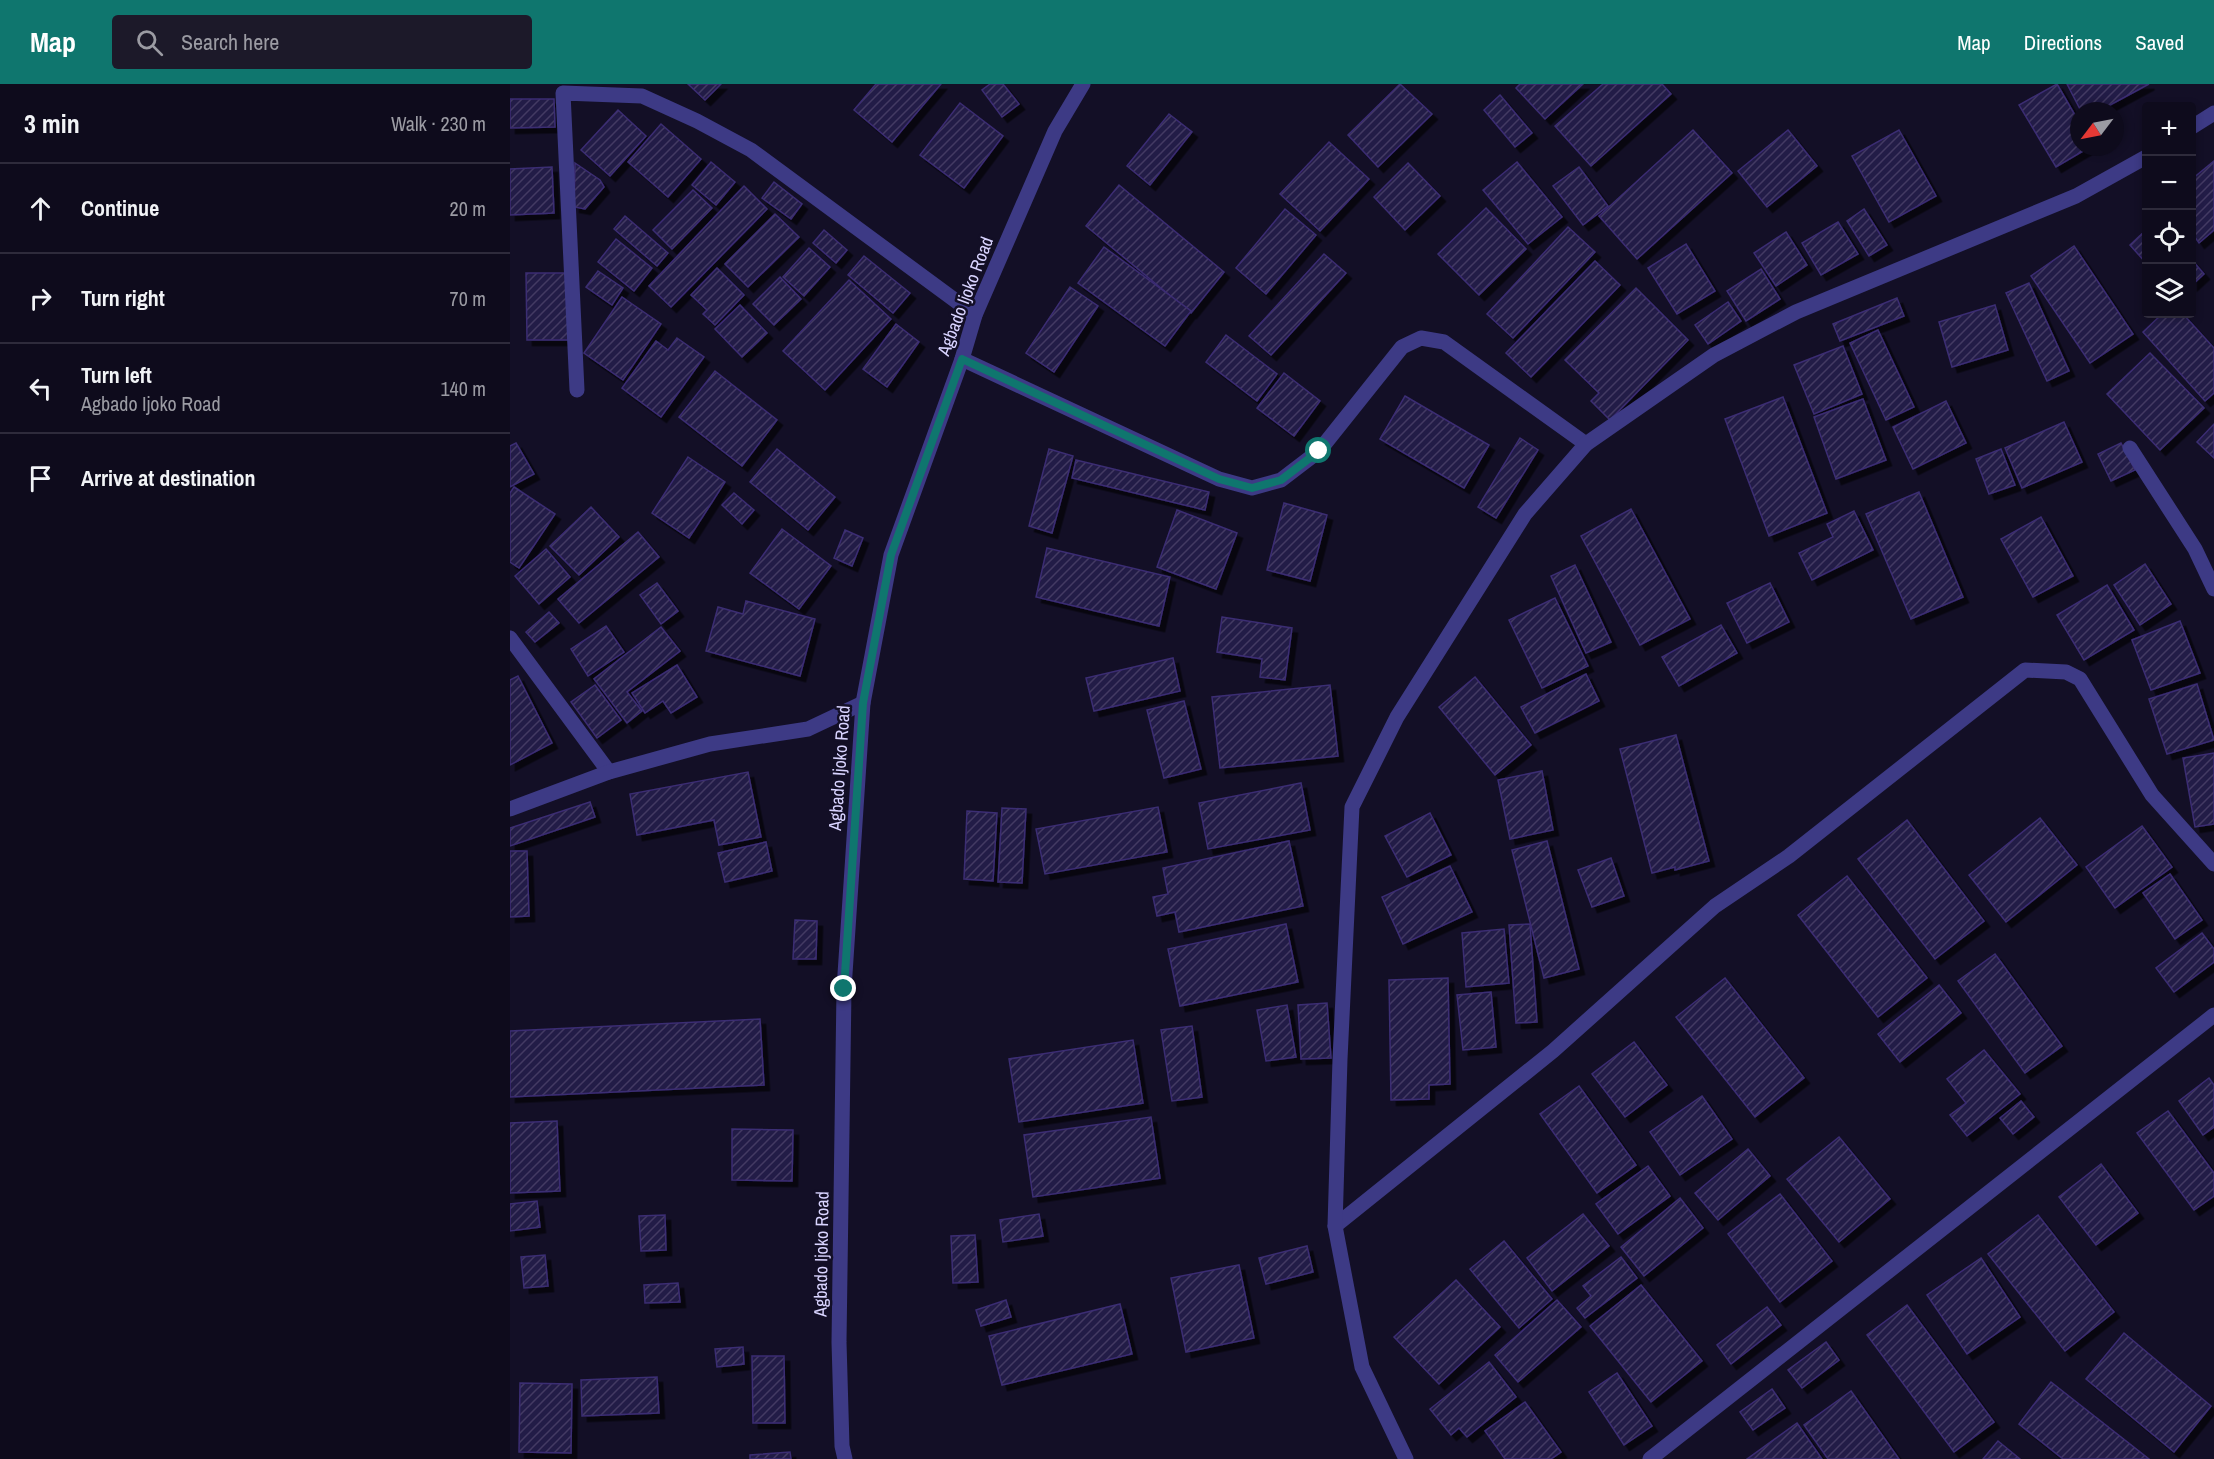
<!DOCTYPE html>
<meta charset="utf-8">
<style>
:root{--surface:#0e0b1c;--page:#1c1929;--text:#f1f3f6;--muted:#9b9ba3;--line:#2e2b3b;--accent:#0f766e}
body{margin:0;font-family:"Archivo Narrow",sans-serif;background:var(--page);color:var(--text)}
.controls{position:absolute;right:18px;top:18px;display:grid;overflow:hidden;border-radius:6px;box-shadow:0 3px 9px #0003}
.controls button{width:54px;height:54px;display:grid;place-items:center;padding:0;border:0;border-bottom:2px solid var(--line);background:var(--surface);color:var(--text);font:30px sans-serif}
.compass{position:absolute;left:1560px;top:18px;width:54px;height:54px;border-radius:50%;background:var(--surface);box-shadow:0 3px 9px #0003;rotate:238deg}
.stop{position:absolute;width:18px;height:18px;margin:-14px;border:4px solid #0f766e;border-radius:50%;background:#fff}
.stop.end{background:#0f766e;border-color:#fff;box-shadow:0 2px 6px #0008}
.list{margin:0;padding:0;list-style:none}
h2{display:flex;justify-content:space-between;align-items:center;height:78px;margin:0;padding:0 24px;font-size:26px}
h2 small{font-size:20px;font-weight:400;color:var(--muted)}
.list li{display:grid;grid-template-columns:39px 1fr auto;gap:18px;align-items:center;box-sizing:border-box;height:90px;padding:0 24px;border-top:2px solid var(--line)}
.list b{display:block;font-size:22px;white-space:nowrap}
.list p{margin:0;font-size:20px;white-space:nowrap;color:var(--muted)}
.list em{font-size:20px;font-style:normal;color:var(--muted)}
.icon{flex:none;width:33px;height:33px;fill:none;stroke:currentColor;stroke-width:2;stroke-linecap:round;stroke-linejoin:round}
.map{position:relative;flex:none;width:1704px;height:1375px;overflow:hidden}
header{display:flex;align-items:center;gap:36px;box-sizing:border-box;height:84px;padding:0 30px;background:var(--accent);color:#fff}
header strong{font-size:28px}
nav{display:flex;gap:33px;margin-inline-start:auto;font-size:21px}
.search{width:420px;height:54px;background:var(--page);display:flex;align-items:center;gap:15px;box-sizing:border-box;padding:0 21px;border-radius:6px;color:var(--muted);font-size:22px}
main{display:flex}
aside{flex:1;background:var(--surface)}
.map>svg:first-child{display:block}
</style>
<header>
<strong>Map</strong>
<div class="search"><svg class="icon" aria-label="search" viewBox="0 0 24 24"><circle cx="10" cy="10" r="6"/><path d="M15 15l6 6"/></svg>Search here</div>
<nav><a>Map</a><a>Directions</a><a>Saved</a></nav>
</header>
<main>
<aside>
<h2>3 min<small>Walk · 230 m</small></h2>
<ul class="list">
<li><svg class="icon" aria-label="ahead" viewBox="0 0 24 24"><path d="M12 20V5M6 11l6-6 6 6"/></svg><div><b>Continue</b></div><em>20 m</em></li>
<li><svg class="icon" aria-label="right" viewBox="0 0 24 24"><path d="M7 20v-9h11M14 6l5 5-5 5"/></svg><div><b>Turn right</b></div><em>70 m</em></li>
<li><svg class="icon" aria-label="left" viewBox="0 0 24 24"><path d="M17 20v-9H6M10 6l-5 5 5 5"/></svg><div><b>Turn left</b><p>Agbado Ijoko Road</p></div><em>140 m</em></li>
<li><svg class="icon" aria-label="arrive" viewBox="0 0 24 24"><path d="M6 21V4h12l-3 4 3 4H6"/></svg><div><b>Arrive at destination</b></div></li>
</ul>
</aside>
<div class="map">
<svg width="1704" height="1375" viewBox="0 0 1704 1375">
<defs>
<pattern id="building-hatch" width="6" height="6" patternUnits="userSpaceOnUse" patternTransform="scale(1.5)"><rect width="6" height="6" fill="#241b47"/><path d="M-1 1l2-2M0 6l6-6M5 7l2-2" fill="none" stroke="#433b63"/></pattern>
<filter id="shadow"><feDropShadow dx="5.5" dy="5.5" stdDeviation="0" flood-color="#0009"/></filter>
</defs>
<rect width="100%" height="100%" fill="#130f26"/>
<!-- building -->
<g fill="url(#building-hatch)" stroke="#3b2d73" stroke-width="1.5" filter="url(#shadow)">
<polygon points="178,0 211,0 195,16"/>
<polygon points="366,0 431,0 382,58 344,26"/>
<polygon points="480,0 493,0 509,20 492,33 472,6"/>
<polygon points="890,0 922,30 868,83 838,51"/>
<polygon points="1010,0 1073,0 1035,35 1006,4"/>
<polygon points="1093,0 1152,0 1161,10 1081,82 1045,42"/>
<polygon points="1547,0 1569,38 1569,63 1580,63 1546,83 1509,21"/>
<polygon points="1557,0 1639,0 1589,27 1571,27"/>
<polygon points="990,11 1022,49 1005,63 974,26"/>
<polygon points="0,15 44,15 45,43 0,44"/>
<polygon points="450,19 493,52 454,104 410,71"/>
<polygon points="108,26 136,52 100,92 71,66"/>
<polygon points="659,30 682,48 640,101 617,82"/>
<polygon points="151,40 191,75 158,113 118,78"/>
<polygon points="1183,46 1222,89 1127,175 1089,132"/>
<polygon points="1278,46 1307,82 1257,123 1228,87"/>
<polygon points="1389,46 1426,112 1379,138 1342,72"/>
<polygon points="819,58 859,95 810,147 770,110"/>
<polygon points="1704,77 1704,146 1689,159 1682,149 1682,95"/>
<polygon points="201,78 225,98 206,121 182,101"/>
<polygon points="1007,78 1052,133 1018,160 973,106"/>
<polygon points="65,79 90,96 94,103 75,125 64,123"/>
<polygon points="898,79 930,112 895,146 864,113"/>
<polygon points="42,83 44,129 0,131 0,85"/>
<polygon points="1069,83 1098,122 1073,141 1043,102"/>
<polygon points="264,98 292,120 281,135 252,114"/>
<polygon points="609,101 714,188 681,229 576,142"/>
<polygon points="234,102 257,125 161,223 139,202"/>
<polygon points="183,106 202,124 162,165 143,146"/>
<polygon points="976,124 1016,165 969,211 928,170"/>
<polygon points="775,125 806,151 756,210 726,184"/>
<polygon points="1354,125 1377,161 1359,172 1337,137"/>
<polygon points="265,130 289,153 238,203 215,180"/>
<polygon points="115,132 158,169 147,182 104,145"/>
<polygon points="1328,138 1348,170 1311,191 1292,159"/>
<polygon points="1058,143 1085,168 1003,254 977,230"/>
<polygon points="314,146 337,166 326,179 303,159"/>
<polygon points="1636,146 1636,179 1620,161"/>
<polygon points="1276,148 1297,181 1266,202 1244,169"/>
<polygon points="106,155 142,184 124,207 88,178"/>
<polygon points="1176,160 1205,207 1167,230 1138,184"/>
<polygon points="1564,162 1623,250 1580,279 1521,192"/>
<polygon points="594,163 681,227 655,262 568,199"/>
<polygon points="299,164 320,183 294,212 273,193"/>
<polygon points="814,170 836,189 761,271 739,252"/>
<polygon points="354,172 400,209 383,229 338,191"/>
<polygon points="1682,176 1694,190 1682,201"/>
<polygon points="1085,177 1110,201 1021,293 996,269"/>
<polygon points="207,184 234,211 205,241 193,230 197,226 181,211"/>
<polygon points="1251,185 1270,215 1236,237 1217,207"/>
<polygon points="88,187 113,204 102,221 76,203"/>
<polygon points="16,189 57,189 58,256 17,256"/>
<polygon points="270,193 291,215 264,241 243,220"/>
<polygon points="339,196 381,235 315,306 273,267"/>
<polygon points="1519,199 1559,287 1537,297 1496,209"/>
<polygon points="560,203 588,222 544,288 516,269"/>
<polygon points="1126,204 1178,256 1100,336 1081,317 1089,309 1055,276"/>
<polygon points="112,213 151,240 113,296 74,269"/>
<polygon points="1387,214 1394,232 1330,257 1323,240"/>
<polygon points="1218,218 1231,237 1198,260 1185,241"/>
<polygon points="230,221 257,249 232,273 205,245"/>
<polygon points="1485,221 1498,266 1442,283 1429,238"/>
<polygon points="1652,230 1673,230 1704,264 1704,309 1695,317 1633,248"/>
<polygon points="386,240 409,258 377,303 353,285"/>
<polygon points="1368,246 1404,323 1376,336 1340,259"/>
<polygon points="716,251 767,290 747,317 696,278"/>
<polygon points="167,254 194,273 151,333 112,304 146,257 158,266"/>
<polygon points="1333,262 1352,310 1304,330 1284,281"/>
<polygon points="1640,269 1694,324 1650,366 1597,310"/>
<polygon points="205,287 267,336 232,382 169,333"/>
<polygon points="774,289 810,317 784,352 747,324"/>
<polygon points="895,312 979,361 954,404 870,355"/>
<polygon points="1273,313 1317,429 1259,452 1215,335"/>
<polygon points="1353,315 1376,376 1326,395 1304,333"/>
<polygon points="1436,317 1456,359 1403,385 1383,343"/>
<polygon points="1554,338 1572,378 1512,404 1495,364"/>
<polygon points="1704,340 1704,374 1687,358"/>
<polygon points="1010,354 1028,366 986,434 968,423"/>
<polygon points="6,359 24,390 0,403 0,362"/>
<polygon points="1611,359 1625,386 1601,397 1588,370"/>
<polygon points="267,365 325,413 298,446 240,398"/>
<polygon points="539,365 563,372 542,449 519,442"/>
<polygon points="1491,365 1505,401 1479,410 1466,375"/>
<polygon points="178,373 215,398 179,454 142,429"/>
<polygon points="566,376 699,408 695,426 562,394"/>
<polygon points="4,403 45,430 9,484 0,478 0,409"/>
<polygon points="1409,408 1453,513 1401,535 1356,430"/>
<polygon points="224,409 244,426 232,440 212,421"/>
<polygon points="774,419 817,431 800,497 757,486"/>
<polygon points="81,423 109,453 69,491 40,462"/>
<polygon points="1121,425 1180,535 1130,561 1071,452"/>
<polygon points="667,426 727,449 706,505 647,483"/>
<polygon points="1344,427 1363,466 1302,496 1289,469 1323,453 1317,440"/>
<polygon points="1531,433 1563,492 1523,513 1491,455"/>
<polygon points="272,445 321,482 289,525 240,489"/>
<polygon points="335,446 353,454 342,482 324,474"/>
<polygon points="128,448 149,473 69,539 48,515"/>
<polygon points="537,464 660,493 649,542 526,513"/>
<polygon points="36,465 60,493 29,520 5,492"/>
<polygon points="1635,480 1661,520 1630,541 1604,501"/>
<polygon points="1065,481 1101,558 1076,569 1041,492"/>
<polygon points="147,499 168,527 151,540 130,511"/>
<polygon points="1260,499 1279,538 1237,559 1217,519"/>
<polygon points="1597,501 1624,546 1574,576 1547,531"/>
<polygon points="1045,514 1078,582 1032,604 999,536"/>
<polygon points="236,517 305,535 290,592 196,567 208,523 233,530"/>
<polygon points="39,528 49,539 25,558 16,548"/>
<polygon points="712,533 782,544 775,596 750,593 752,575 707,568"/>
<polygon points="1670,537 1690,589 1641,606 1622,556"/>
<polygon points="1211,541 1227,569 1169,602 1152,573"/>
<polygon points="96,542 114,568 78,592 61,565"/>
<polygon points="151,543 170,567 117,608 132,627 117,639 84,595"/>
<polygon points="663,574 670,607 584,627 576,594"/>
<polygon points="167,581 187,613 161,629 153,617 135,629 122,609"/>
<polygon points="1076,590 1089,617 1025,649 1011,623"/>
<polygon points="8,592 42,659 0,681 0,596"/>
<polygon points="965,593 1021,661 985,691 929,623"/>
<polygon points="1687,600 1704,656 1657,670 1639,615"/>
<polygon points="85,601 111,636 87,654 61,618"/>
<polygon points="820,601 828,672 710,684 702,613"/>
<polygon points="674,617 691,685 654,694 637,626"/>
<polygon points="1166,651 1199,777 1165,786 1165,783 1142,789 1110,665"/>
<polygon points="1704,669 1704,740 1685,743 1673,674"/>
<polygon points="1032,687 1043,746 1000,755 988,696"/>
<polygon points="238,688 251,753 209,761 204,736 127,751 120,710"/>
<polygon points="791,699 800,746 698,765 689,719"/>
<polygon points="80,718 85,733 0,762 0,744"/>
<polygon points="648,723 657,768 535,790 526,745"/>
<polygon points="492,724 516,725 512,799 488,798"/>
<polygon points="457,727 487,729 483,797 454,795"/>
<polygon points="920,729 941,771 897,793 875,752"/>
<polygon points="1530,734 1567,781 1496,838 1459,791"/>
<polygon points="1397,736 1474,837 1425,875 1348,775"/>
<polygon points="1632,742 1662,783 1605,824 1576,783"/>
<polygon points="779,757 793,822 669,848 665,828 647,832 643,813 658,810 653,784"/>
<polygon points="1037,757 1069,885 1034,894 1002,766"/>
<polygon points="256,758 262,787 215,798 208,769"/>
<polygon points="0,767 17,767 19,832 0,833"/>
<polygon points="1101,774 1114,812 1082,823 1068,786"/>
<polygon points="940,782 962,828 893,860 872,813"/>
<polygon points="1660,790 1692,836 1665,855 1633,809"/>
<polygon points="1337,792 1417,894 1368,933 1288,831"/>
<polygon points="285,836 307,837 306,875 283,875"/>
<polygon points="776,840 788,898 670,922 658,865"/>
<polygon points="1020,840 1027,938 1006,939 999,841"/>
<polygon points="994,845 999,899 956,903 952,849"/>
<polygon points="1692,849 1704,865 1704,878 1664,908 1646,884"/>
<polygon points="1485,870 1552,962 1515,989 1448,897"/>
<polygon points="938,894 940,1000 919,1001 919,1015 881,1016 879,896"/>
<polygon points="1215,894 1294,994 1245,1033 1166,933"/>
<polygon points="1429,901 1451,929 1390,978 1368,950"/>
<polygon points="981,908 986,963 953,966 947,911"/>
<polygon points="817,919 821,974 791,975 788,921"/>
<polygon points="777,921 786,973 756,977 747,926"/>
<polygon points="250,935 254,1001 0,1013 0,947"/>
<polygon points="682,942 692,1013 662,1017 651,946"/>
<polygon points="623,956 633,1019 509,1038 499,975"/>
<polygon points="1124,958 1157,1001 1115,1033 1082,990"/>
<polygon points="1474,966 1510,1010 1457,1052 1440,1031 1456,1019 1437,995"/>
<polygon points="1699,994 1704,1001 1704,1043 1693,1051 1669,1017"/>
<polygon points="1069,1002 1126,1081 1087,1109 1030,1030"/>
<polygon points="1192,1012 1222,1055 1170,1091 1140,1048"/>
<polygon points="1511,1017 1524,1033 1503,1050 1490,1034"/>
<polygon points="1658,1027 1704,1089 1704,1112 1684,1126 1627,1049"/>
<polygon points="641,1033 650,1094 523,1113 514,1051"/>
<polygon points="47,1037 50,1107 0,1109 0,1039"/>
<polygon points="222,1045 283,1046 282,1097 222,1096"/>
<polygon points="1329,1053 1380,1115 1329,1158 1277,1095"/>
<polygon points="1238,1065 1260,1092 1208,1136 1185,1109"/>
<polygon points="1591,1080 1628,1129 1586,1161 1549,1113"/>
<polygon points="1138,1082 1160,1112 1108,1150 1086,1120"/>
<polygon points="1270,1110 1322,1177 1270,1218 1218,1150"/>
<polygon points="1170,1114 1193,1144 1134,1192 1111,1163"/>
<polygon points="27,1117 30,1143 0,1147 0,1120"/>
<polygon points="529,1130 533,1152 493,1158 490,1136"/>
<polygon points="1073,1130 1099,1162 1042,1207 1017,1174"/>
<polygon points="155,1131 156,1166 131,1167 129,1132"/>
<polygon points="1528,1131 1604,1228 1555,1267 1478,1170"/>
<polygon points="465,1151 468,1198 443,1199 441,1152"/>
<polygon points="994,1157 1042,1215 1009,1244 960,1185"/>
<polygon points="797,1162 803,1188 756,1200 749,1174"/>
<polygon points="35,1171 38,1202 14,1204 11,1173"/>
<polygon points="1111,1173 1127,1194 1075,1234 1067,1224 1081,1212 1073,1202"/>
<polygon points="1471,1174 1510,1233 1457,1270 1417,1211"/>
<polygon points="729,1181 744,1254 676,1268 661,1194"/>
<polygon points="946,1196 990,1243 929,1300 884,1253"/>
<polygon points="168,1199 170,1218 135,1219 134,1201"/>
<polygon points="1131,1201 1192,1277 1141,1318 1080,1242"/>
<polygon points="496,1216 501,1233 471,1242 466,1226"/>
<polygon points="1047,1216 1071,1243 1008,1298 985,1271"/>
<polygon points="610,1220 622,1270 492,1301 479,1252"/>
<polygon points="1397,1221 1484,1338 1444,1368 1357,1251"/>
<polygon points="1257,1223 1271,1241 1221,1280 1207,1261"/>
<polygon points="1614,1249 1701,1322 1664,1368 1576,1295"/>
<polygon points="1316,1258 1329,1276 1292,1304 1278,1286"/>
<polygon points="233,1263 234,1280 207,1283 205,1265"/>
<polygon points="242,1272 274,1272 275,1339 243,1339"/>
<polygon points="979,1278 1006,1313 957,1353 949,1344 941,1351 920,1325"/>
<polygon points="1107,1289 1142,1342 1114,1361 1079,1308"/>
<polygon points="147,1293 149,1329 72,1332 71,1296"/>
<polygon points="1541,1298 1639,1375 1553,1375 1509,1340"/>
<polygon points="10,1299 62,1300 61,1369 9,1368"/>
<polygon points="1262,1305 1275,1324 1243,1346 1230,1328"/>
<polygon points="1341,1307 1389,1375 1318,1375 1294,1341"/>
<polygon points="1015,1318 1051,1368 1041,1375 995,1375 975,1347"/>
<polygon points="1287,1339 1312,1375 1237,1375"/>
<polygon points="1488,1357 1510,1375 1473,1375"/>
<polygon points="280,1368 281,1375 240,1375 240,1371"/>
</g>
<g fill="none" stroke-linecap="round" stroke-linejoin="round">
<!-- minor -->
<g stroke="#3d3a85" stroke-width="15">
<polyline points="1682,43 1704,29"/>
<polyline points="452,275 709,395 742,404 771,396 809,367 892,263 911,254 934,258 1076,360"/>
<polyline points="67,306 53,9 132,12 187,37 241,66 465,231"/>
<polyline points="1620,364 1685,465 1704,505"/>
<polyline points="0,554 99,688"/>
<polyline points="0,725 99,688 200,660 298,645 353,619"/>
<polyline points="825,1142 1043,967 1205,822 1279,772 1515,586 1556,588 1570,595 1642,711 1704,780"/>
<polyline points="335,1375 332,1362 329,1258 334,905 353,619 381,471 452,275 465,231 545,47 573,0"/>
<polyline points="896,1375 852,1283 825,1142 830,975 842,723 887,633 1015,430 1076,360 1204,271 1286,228 1566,112 1636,73"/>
<polyline points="1140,1375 1704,931"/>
</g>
</g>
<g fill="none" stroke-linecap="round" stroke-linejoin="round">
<!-- route -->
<polyline stroke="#0f766e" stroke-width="8" points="334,905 353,619 381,471 452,275 709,395 742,404 771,396 809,367"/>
</g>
<g text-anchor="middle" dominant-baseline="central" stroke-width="5" stroke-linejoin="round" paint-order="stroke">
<!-- street labels -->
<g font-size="18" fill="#d9d4ff" stroke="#130f26">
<text transform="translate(455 212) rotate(-69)">Agbado Ijoko Road</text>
<text transform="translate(329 684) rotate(-86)">Agbado Ijoko Road</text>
<text transform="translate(311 1170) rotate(-89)">Agbado Ijoko Road</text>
</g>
</g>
</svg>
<div class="controls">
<button>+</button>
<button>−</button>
<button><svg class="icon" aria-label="locate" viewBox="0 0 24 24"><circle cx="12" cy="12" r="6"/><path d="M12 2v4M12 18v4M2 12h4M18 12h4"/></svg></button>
<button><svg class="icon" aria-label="layers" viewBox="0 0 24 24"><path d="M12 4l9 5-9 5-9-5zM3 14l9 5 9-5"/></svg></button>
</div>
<svg class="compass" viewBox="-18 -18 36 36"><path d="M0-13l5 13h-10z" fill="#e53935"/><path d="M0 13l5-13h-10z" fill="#9b9ba3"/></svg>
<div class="stop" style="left:809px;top:367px"></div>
<div class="stop end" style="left:334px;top:905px"></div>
</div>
</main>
